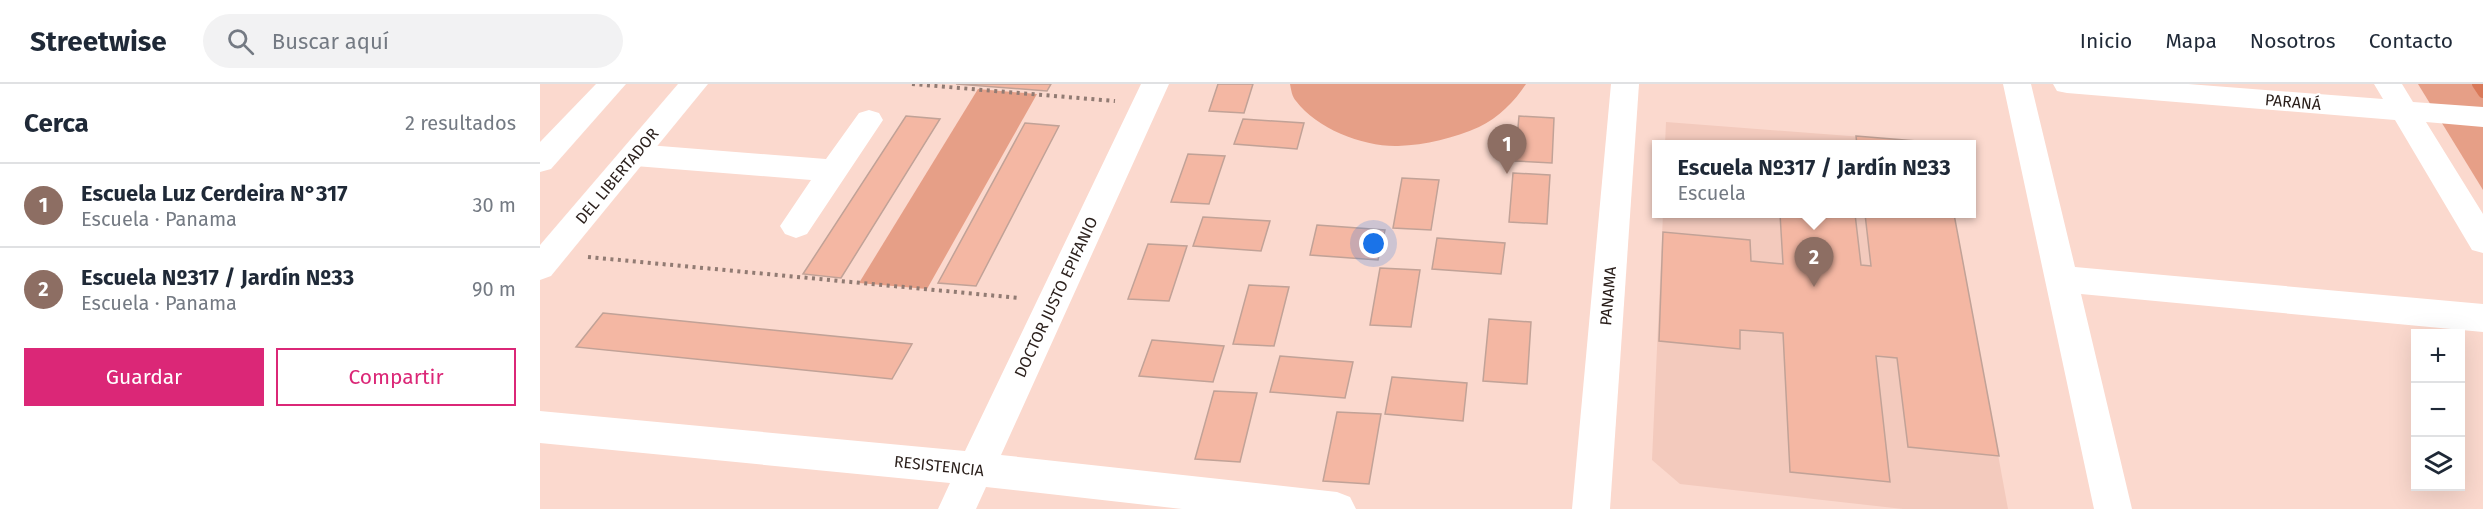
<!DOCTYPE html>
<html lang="es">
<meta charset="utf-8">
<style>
:root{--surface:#fff;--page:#f2f2f3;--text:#1f2937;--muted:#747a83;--line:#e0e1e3;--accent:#db2777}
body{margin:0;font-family:"Fira Sans",sans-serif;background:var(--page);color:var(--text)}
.controls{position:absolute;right:18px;bottom:18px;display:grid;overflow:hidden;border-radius:0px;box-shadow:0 6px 24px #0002}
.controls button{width:54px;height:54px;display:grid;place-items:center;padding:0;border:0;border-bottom:2px solid var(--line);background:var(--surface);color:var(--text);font:30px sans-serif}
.you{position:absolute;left:834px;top:160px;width:21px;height:21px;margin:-15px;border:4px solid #fff;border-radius:50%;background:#1a73e8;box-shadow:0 0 0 9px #1a73e833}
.badge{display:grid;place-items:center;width:39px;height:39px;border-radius:50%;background:var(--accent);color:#fff;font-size:20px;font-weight:700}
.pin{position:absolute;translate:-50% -50px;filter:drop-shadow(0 2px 3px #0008)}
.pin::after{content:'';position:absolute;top:32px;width:21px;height:18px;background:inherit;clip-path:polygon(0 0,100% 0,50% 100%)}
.popup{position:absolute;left:1112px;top:56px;width:324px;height:78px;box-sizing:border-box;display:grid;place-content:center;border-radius:0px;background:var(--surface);filter:drop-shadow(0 2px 4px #0005);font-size:20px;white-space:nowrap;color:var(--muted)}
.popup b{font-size:22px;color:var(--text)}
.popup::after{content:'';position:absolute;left:50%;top:100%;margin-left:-12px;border:12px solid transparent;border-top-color:var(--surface)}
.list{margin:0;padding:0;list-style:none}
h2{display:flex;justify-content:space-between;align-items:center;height:78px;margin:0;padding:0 24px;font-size:26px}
h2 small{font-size:20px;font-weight:400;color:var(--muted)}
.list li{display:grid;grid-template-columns:39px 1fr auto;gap:18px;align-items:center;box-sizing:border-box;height:84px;padding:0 24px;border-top:2px solid var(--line)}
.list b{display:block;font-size:22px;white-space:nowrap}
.list p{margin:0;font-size:20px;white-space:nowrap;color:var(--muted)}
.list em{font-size:20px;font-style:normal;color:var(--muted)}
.actions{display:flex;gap:12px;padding:18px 24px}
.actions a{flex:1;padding:14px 0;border:2px solid var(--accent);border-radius:0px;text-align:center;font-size:21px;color:var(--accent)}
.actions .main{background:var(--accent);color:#fff}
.icon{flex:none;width:33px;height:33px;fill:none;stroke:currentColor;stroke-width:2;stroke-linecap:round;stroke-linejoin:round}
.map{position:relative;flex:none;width:1943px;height:425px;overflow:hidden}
header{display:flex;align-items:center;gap:36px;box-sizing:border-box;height:84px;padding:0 30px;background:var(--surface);border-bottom:2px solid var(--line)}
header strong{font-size:28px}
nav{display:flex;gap:33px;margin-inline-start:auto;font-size:21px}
.search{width:420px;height:54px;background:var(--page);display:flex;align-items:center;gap:15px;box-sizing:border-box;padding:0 21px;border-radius:33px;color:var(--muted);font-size:22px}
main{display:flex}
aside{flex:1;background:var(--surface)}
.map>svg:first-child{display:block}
</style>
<header>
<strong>Streetwise</strong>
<div class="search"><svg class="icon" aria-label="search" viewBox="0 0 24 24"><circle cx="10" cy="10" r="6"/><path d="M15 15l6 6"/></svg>Buscar aquí</div>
<nav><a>Inicio</a><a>Mapa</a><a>Nosotros</a><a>Contacto</a></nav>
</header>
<main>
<aside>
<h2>Cerca<small>2 resultados</small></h2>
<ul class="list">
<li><span class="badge" style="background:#8d6e63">1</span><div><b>Escuela Luz Cerdeira N°317</b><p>Escuela · Panama</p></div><em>30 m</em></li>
<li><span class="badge" style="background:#8d6e63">2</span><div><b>Escuela Nº317 / Jardín Nº33</b><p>Escuela · Panama</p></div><em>90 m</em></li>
</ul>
<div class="actions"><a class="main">Guardar</a><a>Compartir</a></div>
</aside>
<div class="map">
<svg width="1943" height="425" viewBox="0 0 1943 425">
<rect width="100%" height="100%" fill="#fbd9ce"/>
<!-- built -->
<g fill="#f3cabd">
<polygon points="1126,38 1401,59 1401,60 1125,61"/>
<polygon points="1123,130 1414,130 1468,425 1363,425 1140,400 1112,376"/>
</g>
<!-- green -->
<g fill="#e69f87">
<path d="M750,0H986C975,17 958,34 939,43C914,54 886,61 858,62C824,63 777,45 756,17C752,13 751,5 750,0Z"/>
<polygon points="1878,0 1943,0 1943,106"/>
<polygon points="438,5 497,10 387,205 319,199"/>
</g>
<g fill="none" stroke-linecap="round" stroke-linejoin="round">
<!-- stream -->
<polyline stroke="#d97959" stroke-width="10" points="1937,0 1943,9"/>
</g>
<!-- building -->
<g fill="#f4b7a3" stroke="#c1a297" stroke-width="1.5">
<polygon points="416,0 511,0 507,7"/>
<polygon points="678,0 713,0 704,29 669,27"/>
<polygon points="366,32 400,35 301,194 263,190"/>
<polygon points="979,32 1014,34 1012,79 975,77"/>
<polygon points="703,35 764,39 757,65 694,60"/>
<polygon points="485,39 519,42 436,202 398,199"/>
<polygon points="1316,52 1401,59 1401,61 1317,61"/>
<polygon points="648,70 685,72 669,120 631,118"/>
<polygon points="973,89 1010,91 1007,140 969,138"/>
<polygon points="862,94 899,96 891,146 853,144"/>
<polygon points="1240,130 1315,130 1321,181 1331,182 1325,130 1414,130 1459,372 1368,363 1357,274 1336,272 1350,398 1250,388 1243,249 1200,246 1200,265 1119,257 1123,148 1210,156 1211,177 1243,180"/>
<polygon points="663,133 730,137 721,167 653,162"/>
<polygon points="777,141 845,146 838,176 770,171"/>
<polygon points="897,154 965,159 961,190 892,185"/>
<polygon points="608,160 647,162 629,217 588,215"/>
<polygon points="840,184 880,186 871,243 830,241"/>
<polygon points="709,201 749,203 734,262 693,260"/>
<polygon points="63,229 372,260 352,295 36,263"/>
<polygon points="949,235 991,238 987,300 943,297"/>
<polygon points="612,256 684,262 673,298 599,292"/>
<polygon points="740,272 813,278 805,314 730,308"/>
<polygon points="852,293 927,299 923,337 845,330"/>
<polygon points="674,307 717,309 700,378 655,375"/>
<polygon points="797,328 841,330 829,400 783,397"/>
</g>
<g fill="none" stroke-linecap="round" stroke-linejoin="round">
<!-- path -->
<g stroke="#917b73" stroke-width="4" stroke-dasharray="3 4.5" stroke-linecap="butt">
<polyline points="372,0 575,17"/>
<polyline points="48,173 479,214"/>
</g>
<!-- minor -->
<g fill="#fff" fill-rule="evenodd">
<polygon points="56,0 86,0 11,85 0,88 0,58"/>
<polygon points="601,0 629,0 461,371 797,408 810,413 816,425 642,425 446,403 436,425 398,425 410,399 0,359 0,327 425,367"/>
<polygon points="1071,0 1099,0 1070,425 1032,425"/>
<polygon points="1463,0 1491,0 1535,183 1943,220 1943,248 1541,210 1592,425 1554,425"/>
<polygon points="1513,0 1648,0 1843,15 1834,0 1862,0 1873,18 1943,23 1943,43 1886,38 1943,130 1943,169 1932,166 1855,36 1527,9 1517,7"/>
<polygon points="329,26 339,29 343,36 267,150 256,154 245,150 240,142 271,96 95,82 85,79 80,71 85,63 95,60 286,75 319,29"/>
</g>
<!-- tertiary -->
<polygon fill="#fff" fill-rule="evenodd" points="138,0 168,0 11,192 0,196 0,161"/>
</g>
<g text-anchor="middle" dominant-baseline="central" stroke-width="4.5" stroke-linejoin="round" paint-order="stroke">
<!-- street labels -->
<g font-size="16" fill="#2a1f1b" stroke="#fff">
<text transform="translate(1753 18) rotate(5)">PARANÁ</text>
<text transform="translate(77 92) rotate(-50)">DEL LIBERTADOR</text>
<text transform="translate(1068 212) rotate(-85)">PANAMA</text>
<text transform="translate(516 213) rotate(-65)">DOCTOR JUSTO EPIFANIO</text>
<text transform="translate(399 382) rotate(6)">RESISTENCIA</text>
</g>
</g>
</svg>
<div class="controls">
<button>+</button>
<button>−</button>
<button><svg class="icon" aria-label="layers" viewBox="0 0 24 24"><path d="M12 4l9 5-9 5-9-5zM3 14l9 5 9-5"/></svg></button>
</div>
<div class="you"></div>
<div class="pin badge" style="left:967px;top:90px;background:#8d6e63">1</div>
<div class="pin badge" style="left:1274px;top:203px;background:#8d6e63">2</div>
<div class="popup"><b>Escuela Nº317 / Jardín Nº33</b>Escuela</div>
</div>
</main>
